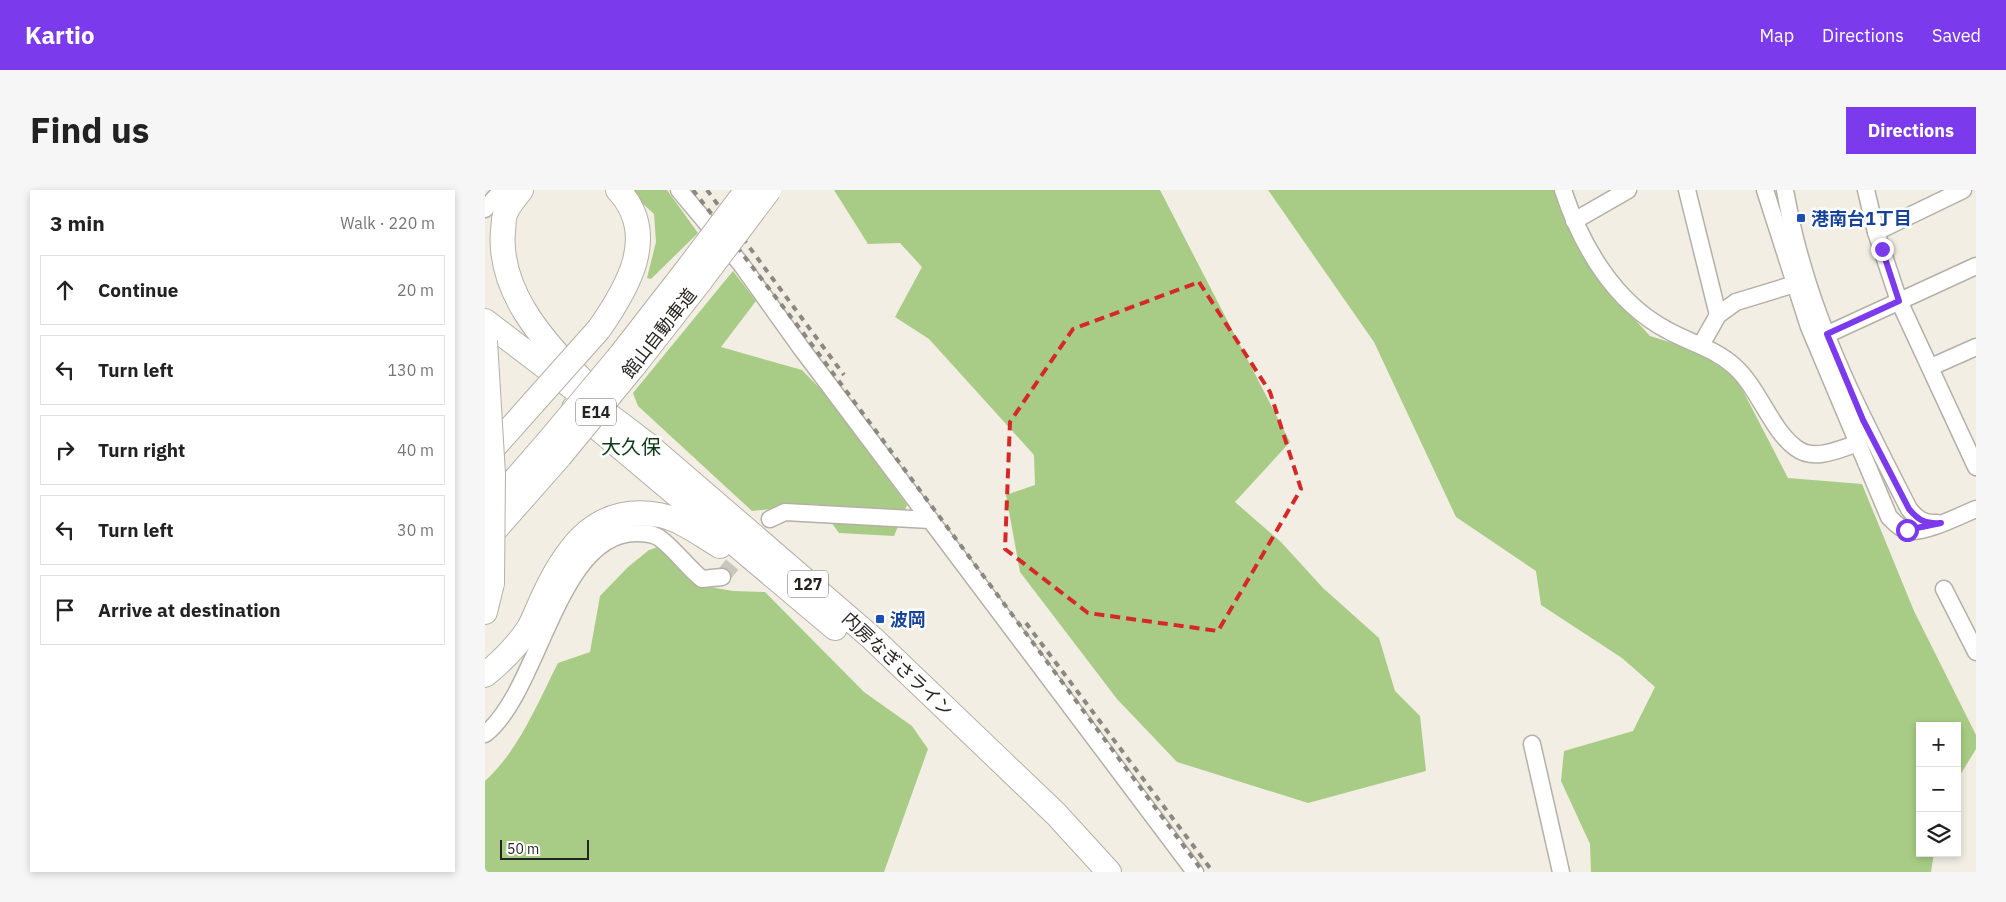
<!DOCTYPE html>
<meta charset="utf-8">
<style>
:root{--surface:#fff;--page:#f6f6f6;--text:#222;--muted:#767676;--line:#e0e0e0;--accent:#7c3aed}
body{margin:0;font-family:"IBM Plex Sans","Noto Sans JP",sans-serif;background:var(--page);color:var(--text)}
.controls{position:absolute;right:15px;bottom:15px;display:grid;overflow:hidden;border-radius:0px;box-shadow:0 2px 8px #0003}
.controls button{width:45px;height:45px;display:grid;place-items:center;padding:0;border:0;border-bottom:1px solid var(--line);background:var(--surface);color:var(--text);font:25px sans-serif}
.scale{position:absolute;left:15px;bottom:12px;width:89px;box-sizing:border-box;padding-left:5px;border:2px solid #262421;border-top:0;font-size:14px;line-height:18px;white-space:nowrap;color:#262421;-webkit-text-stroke:4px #fff;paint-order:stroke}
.stop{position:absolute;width:15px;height:15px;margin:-11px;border:4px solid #7c3aed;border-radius:50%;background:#fff}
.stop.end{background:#7c3aed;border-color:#fff;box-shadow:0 1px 5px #0008}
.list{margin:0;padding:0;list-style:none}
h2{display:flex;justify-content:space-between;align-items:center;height:65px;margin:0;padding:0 20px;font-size:21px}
h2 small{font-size:16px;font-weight:400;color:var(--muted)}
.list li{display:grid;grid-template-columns:32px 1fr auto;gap:15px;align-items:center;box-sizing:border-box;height:70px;margin:0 10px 10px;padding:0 10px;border:1px solid var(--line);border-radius:0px}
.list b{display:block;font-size:19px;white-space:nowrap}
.list em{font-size:16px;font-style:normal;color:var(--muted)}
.icon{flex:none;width:28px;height:28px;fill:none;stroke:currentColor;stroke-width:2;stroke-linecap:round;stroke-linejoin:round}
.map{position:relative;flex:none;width:1491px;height:682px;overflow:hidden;border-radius:0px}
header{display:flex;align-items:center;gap:30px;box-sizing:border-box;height:70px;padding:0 25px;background:var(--accent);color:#fff}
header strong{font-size:24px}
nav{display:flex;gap:28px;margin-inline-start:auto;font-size:18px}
.intro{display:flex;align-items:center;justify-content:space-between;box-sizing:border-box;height:120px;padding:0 30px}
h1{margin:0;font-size:35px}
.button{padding:12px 22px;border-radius:0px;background:var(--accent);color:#fff;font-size:18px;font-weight:700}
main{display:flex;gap:30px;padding:0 30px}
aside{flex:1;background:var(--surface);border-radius:0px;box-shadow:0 2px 8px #0003}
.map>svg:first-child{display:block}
</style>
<header>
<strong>Kartio</strong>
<nav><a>Map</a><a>Directions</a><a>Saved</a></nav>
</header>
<div class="intro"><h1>Find us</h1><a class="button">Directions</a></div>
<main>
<aside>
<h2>3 min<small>Walk · 220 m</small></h2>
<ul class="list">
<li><svg class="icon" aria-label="ahead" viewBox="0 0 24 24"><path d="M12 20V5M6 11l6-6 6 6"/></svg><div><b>Continue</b></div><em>20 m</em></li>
<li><svg class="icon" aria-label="left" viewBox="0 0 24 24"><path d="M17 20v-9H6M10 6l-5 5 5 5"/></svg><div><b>Turn left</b></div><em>130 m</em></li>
<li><svg class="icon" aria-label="right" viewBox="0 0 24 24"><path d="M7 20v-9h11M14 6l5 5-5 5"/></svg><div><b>Turn right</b></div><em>40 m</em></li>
<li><svg class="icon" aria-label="left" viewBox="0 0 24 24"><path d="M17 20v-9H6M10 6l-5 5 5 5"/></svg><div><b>Turn left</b></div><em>30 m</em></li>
<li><svg class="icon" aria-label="arrive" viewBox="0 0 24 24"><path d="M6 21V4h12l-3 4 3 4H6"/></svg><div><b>Arrive at destination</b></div></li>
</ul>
</aside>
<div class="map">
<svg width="1491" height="682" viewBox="0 0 1491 682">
<rect width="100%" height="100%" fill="#f2eee4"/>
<!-- forest -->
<g fill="#a8cc85">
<polygon points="143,0 182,0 213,43 166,89 162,88 171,52 169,24"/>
<polygon points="349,0 675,0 805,252 750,312 796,352 838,398 894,448 910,501 935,526 941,581 823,613 692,572 632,509 535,382 521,305 550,295 549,265 444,149 410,127 437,77 415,53 383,54"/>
<polygon points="783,0 1071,0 1088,42 1117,94 1165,146 1242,170 1303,288 1377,294 1429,421 1491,545 1491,559 1472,590 1472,536 1435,536 1435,663 1449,663 1446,682 1106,682 1105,654 1076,591 1079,561 1148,541 1170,497 1137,468 1056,415 1051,381 971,327 889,152"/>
<polygon points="248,81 271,111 236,157 317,180 346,210 422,315 409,346 354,343 333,314 267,321 153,216 148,203"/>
<path d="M189,352L225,397L248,401L280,402L379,502L427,536L443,559L399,682H3L0,679V591C34,560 52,514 73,473L105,462L115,406L143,377L164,360Z"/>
</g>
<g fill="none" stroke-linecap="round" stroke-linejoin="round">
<!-- minor-tunnel -->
<polyline stroke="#c9c6bd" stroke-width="16" stroke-dasharray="16 8" stroke-linecap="butt" points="237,387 285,329"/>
<defs>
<g id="minor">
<polyline points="194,0 256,74 316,158 710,682"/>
<path d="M1078,0C1096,55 1129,112 1182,140C1205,153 1229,158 1249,176C1274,198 1286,240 1311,258C1329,272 1355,259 1373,253"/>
<polyline points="1202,0 1233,125"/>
<path d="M1280,0L1324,137L1404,327C1409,332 1415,339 1423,341C1441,343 1474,326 1491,319"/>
<path d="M1300,0C1304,21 1308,43 1314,63C1338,153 1382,237 1424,319C1432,329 1439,334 1452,333"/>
<polyline points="1381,0 1391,42 1414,111 1491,277"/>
<polyline points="0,19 17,0"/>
<polyline points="1089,31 1143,0"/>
<polyline points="1391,42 1478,0"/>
<polyline points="1343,144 1491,76"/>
<polyline points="1216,155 1233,125 1251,112 1310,94"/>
<polyline points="1446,177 1491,157"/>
<polyline points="285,329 300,322 445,330"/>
<polyline points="1459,399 1491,462"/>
<path d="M0,544C55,501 72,343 151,343C159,343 166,343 173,347C186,355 203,378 217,389L237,387"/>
<polyline points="1047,554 1076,682"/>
</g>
<g id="highway">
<path d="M36,0C31,7 24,14 21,22C18,27 19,35 18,41C13,99 56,149 95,188"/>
<polyline points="0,131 163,255 387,448 571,624 624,682"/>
<path d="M114,139C142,99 175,45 133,0"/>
<polyline points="134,167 204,77"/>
<polyline points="148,177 216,90"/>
<polyline points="89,218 350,438"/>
<polyline points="0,267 49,212"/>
<polyline points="0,324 62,253"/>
<polyline points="0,351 75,266"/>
<polyline points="0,422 7,393"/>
<path d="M0,485C16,472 32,456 44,438C50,427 54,415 60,403C83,355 113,314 174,325C196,329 216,345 235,356"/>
</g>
</defs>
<!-- minor casing -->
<use href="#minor" stroke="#b4b0a7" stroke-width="19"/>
<!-- highway casing -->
<use href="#highway" stroke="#b4b0a7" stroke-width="26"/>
<!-- minor -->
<use href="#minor" stroke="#fff" stroke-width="16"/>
<!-- highway -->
<use href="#highway" stroke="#fff" stroke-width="24"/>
<!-- rail -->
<g stroke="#8b8881" stroke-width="4" stroke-dasharray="6 6" stroke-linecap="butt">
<polyline points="208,0 319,144 718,682"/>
<polyline points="222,0 359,185"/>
<polyline points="541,433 728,682"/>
</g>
<defs>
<g id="highway-bridge">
<polyline points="204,77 262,0"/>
<polyline points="216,90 284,0"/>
<polyline points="0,151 8,284 7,393"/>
<polyline points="49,212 114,139"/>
<polyline points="62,253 134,167"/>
<polyline points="75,266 148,177"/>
</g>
</defs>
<!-- highway-bridge casing -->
<use href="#highway-bridge" stroke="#b4b0a7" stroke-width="26" stroke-linecap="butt"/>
<!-- highway-bridge -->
<use href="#highway-bridge" stroke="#fff" stroke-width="24"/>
</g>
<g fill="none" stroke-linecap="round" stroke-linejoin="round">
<!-- route -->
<path stroke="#7c3aed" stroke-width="6" d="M1397,59L1414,111L1342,144L1378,230L1424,319C1434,331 1441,334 1456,333L1422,340"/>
</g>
<!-- marked area -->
<path fill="none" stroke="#d62828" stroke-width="4" stroke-dasharray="10 6" stroke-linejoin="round" d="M714,92L785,202L816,299L733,441L603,423L520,359L525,232L588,139Z"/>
<!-- markers -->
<g fill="#1a4fb4" stroke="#fff" stroke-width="2">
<rect x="1311" y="23" width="10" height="10" rx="2.5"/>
<rect x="390" y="424" width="10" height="10" rx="2.5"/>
</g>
<g text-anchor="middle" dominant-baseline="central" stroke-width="5" stroke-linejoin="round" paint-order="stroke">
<!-- shield labels -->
<g fill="#fff" stroke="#676664" stroke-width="1">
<rect x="91" y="208.5" width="40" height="27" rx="4"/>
<rect x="303" y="380.5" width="40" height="27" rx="4"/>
</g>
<g font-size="16" font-weight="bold" fill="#262421">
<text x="111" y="222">E14</text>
<text x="323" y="394">127</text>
</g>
<!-- transit labels -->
<g font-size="18" font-weight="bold" fill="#164399" stroke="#fff" text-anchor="start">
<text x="1326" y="28">港南台1丁目</text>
<text x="405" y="429">波岡</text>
</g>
<!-- street labels -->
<g font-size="18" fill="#262421" stroke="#fff">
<text transform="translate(174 143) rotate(-52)">館山自動車道</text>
<text transform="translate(413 474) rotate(43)">内房なぎさライン</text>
</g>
<!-- quarter labels -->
<g font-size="20" fill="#0b3914" stroke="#fff">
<text x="146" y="256">大久保</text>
</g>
</g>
</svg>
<div class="controls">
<button>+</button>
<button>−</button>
<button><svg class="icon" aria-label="layers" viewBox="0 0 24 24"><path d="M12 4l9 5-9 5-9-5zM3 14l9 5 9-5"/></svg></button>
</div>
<div class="scale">50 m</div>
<div class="stop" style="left:1422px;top:340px"></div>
<div class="stop end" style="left:1397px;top:59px"></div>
</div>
</main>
